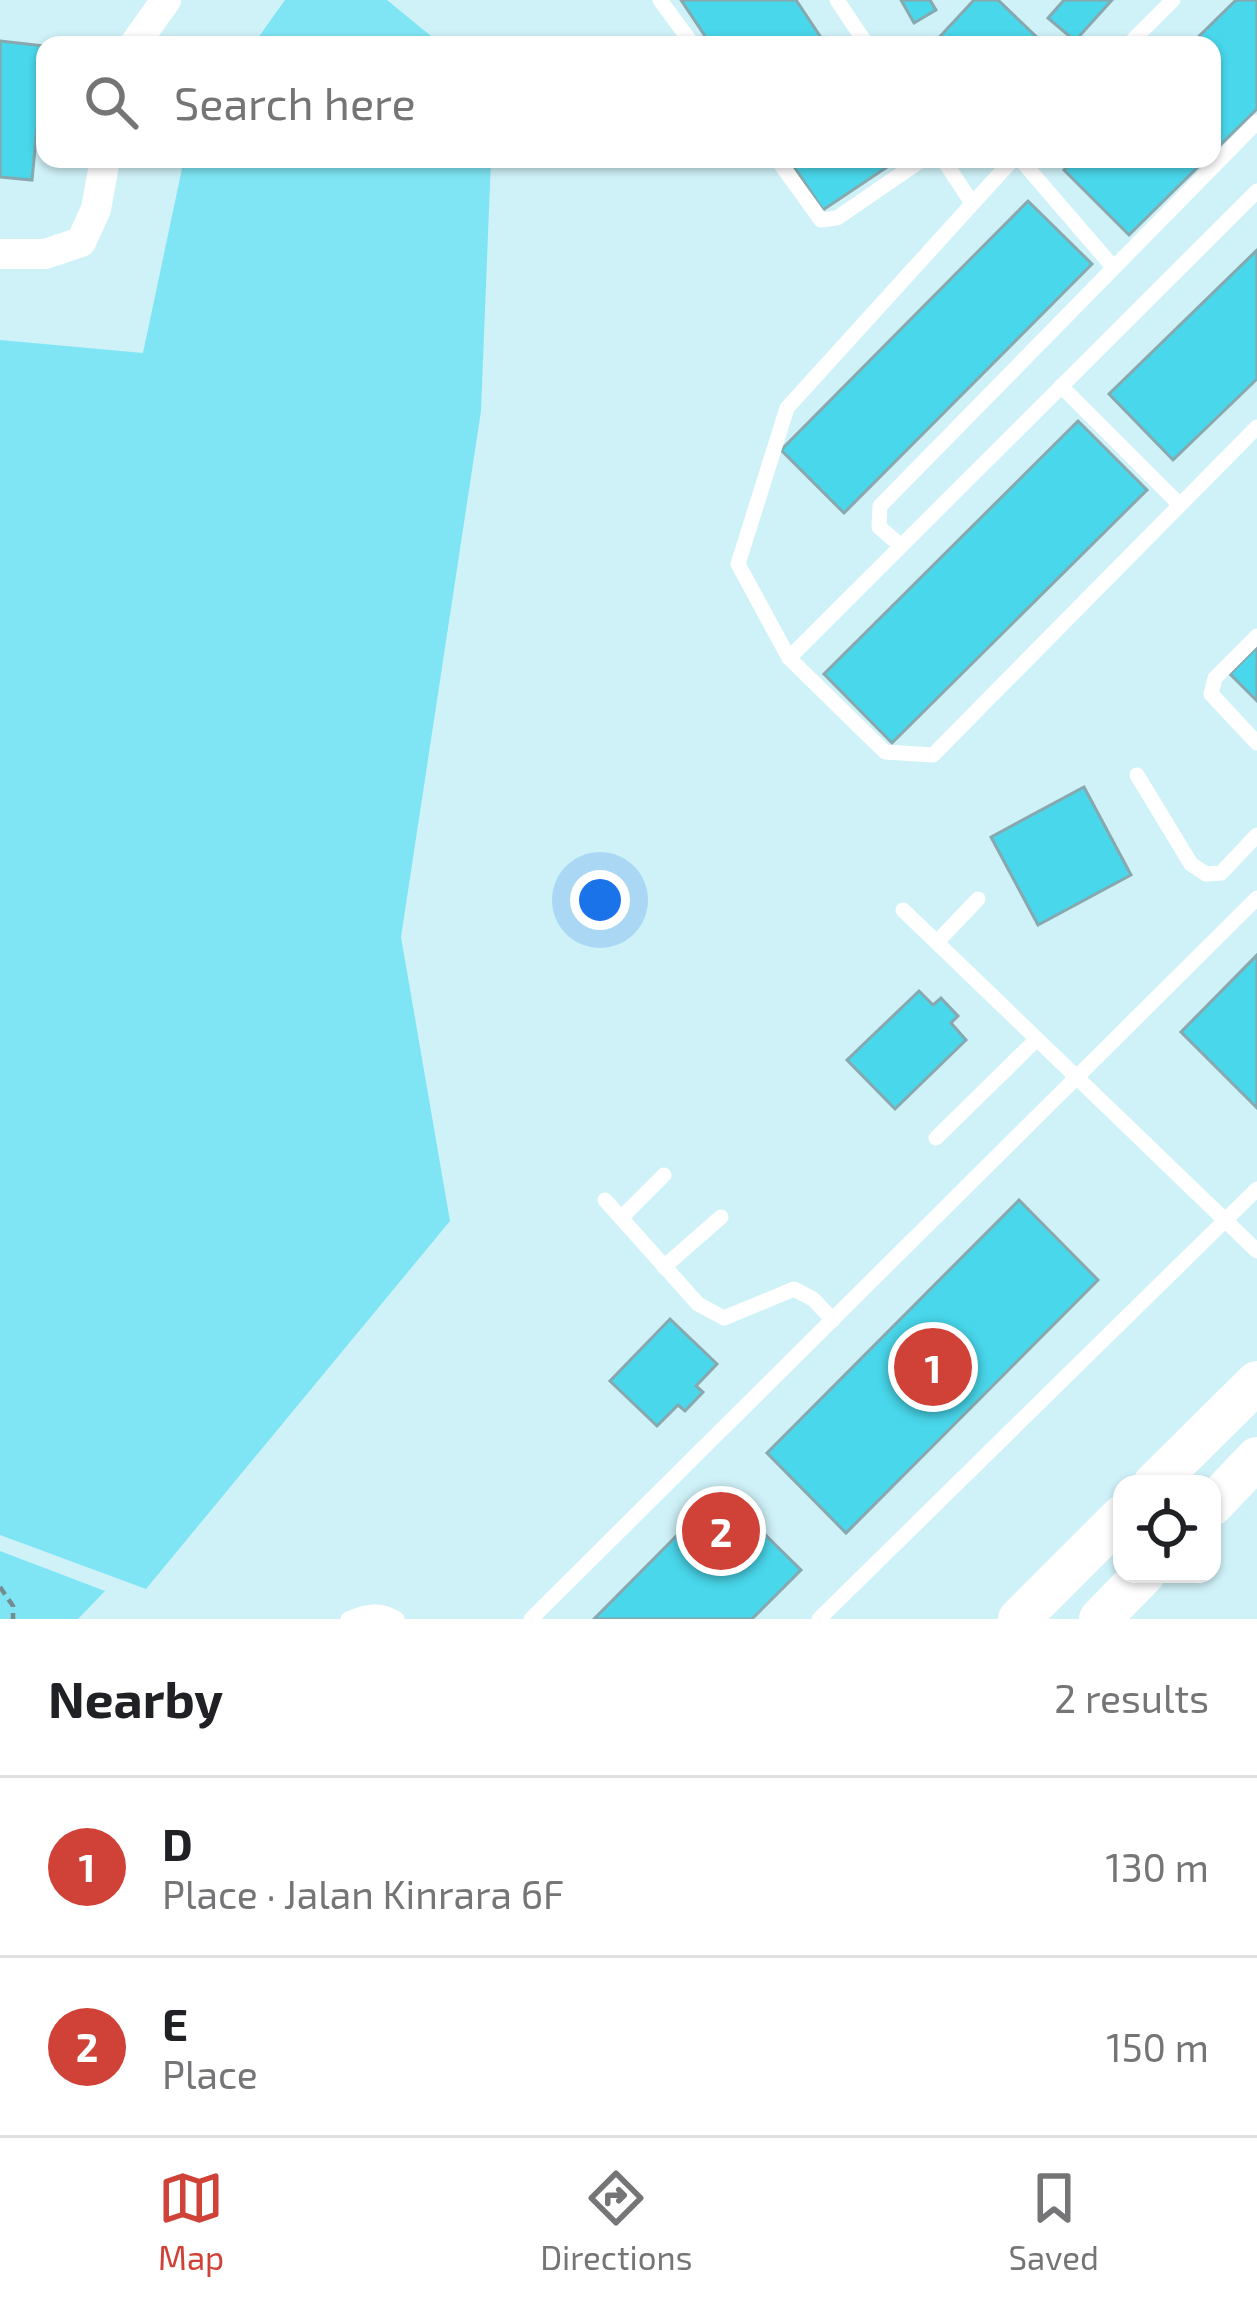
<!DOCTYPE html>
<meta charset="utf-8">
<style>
:root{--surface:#fff;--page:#f6f6f6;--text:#202124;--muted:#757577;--line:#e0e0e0;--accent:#d04237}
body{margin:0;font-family:"Exo 2",sans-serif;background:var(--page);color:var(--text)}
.controls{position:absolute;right:36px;bottom:36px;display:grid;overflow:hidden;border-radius:24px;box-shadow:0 3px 9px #0004}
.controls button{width:108px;height:108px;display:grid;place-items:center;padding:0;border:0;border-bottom:3px solid var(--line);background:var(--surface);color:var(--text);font:60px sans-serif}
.you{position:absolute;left:600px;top:900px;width:42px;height:42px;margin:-30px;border:9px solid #fff;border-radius:50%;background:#1a73e8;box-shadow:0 0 0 18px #1a73e833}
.badge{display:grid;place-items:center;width:78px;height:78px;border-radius:50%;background:var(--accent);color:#fff;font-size:39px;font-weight:700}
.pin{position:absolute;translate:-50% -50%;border:6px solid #fff;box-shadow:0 3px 12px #0006}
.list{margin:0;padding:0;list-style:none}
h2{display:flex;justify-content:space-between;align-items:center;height:156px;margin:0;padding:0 48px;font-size:51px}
h2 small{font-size:39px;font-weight:400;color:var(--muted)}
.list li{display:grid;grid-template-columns:78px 1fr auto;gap:36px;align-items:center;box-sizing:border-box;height:180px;padding:0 48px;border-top:3px solid var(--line)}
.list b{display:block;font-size:45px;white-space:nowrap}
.list p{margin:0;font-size:39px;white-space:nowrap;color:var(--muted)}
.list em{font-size:39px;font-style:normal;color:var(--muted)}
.icon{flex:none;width:66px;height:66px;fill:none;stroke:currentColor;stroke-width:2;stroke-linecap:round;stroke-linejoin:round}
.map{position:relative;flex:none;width:1257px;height:1619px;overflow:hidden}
.search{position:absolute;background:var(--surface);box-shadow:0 3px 9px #0004;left:36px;right:36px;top:36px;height:132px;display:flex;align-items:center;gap:30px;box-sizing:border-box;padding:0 42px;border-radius:24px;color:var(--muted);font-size:45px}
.sheet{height:516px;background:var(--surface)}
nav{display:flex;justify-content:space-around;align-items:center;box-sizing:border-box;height:168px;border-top:3px solid var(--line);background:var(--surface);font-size:33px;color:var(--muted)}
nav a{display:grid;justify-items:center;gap:6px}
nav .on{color:var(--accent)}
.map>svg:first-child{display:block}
</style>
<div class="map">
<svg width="1257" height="1619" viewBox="0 0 1257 1619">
<rect width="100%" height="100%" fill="#cff2f8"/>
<!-- green -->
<g fill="#7fe5f4">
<polygon points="285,0 387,0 442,45 253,45"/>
<polygon points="184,159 491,159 481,411 401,937 450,1221 146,1589 0,1535 0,340 143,353"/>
<polygon points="0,1551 105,1591 78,1619 0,1619"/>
</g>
<!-- building -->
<g fill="#49d7eb" stroke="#87a8ae" stroke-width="3">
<polygon points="681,0 796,0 826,45 711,45"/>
<polygon points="901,0 930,0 936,10 914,23"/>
<polygon points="974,0 998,0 1045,45 932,45"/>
<polygon points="1064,0 1112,0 1075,41 1048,18"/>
<polygon points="1236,0 1257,0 1257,109 1212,153 1212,45 1190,45"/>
<polygon points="0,41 45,46 32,180 0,177"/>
<polygon points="789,159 899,159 823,210"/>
<polygon points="1075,159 1206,159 1129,235 1064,170"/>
<polygon points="1028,201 1092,264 844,513 781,450"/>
<polygon points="1257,250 1257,379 1173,460 1109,394"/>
<polygon points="1078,421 1147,490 892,743 824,674"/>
<polygon points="1257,647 1257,701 1230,674"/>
<polygon points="1084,787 1131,875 1038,925 991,837"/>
<polygon points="1257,955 1257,1108 1181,1032"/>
<polygon points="919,991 933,1005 941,998 958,1016 951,1023 966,1040 895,1109 847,1060"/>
<polygon points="1019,1200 1098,1280 846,1533 767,1453"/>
<polygon points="670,1319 717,1364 696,1386 703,1392 685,1411 678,1405 657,1426 610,1381"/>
<polygon points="721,1491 801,1570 752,1619 594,1619"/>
</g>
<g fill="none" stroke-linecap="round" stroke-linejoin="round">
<!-- path -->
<polyline stroke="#748d91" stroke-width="4.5" stroke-dasharray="9 6" stroke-linecap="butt" points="0,1587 13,1606 13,1619"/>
<!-- lane -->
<g stroke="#fff" stroke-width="15">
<polyline points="660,0 693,45"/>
<polyline points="837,0 867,45"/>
<polyline points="1128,45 1173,0"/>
<polyline points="777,159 821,220 837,218 923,159"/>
<polyline points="943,159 972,203"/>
<polyline points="1013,159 787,408 738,564 789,658 885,752 933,755 1257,427"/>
<polyline points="1020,159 1113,267"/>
<polyline points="1061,386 1178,503"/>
<polyline points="901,546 879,527 880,506 1257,122"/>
<polyline points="1257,636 1215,678 1211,694 1257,743"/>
<polyline points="789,658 1257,191"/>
<polyline points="1137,775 1191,864 1206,874 1221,873 1257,835"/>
<polyline points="903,910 1257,1251"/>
<polyline points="937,942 978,899"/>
<polyline points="936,1138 1037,1039"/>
<polyline points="605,1200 698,1304 724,1318 794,1289 813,1299 833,1320"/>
<polyline points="621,1218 664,1175"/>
<polyline points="664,1267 721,1217"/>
<path d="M348,1619C366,1611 379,1608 397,1619"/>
<polyline points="531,1619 1257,898"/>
<polyline points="819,1619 1257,1189"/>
</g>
<!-- street -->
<g stroke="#fff" stroke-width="30">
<polyline points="134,45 166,0"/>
<polyline points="0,254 45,254 81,242 96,209 105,159"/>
</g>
<!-- secondary -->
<g stroke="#fff" stroke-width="42">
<polyline points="1154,1484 1257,1382"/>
<polyline points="1212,1505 1257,1458"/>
<polyline points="1019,1619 1122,1516"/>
<polyline points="1100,1619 1144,1574"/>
</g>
</g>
</svg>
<div class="controls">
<button><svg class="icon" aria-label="locate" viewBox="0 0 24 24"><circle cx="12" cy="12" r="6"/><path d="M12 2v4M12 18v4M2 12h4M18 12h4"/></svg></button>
</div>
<div class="you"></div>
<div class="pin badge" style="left:933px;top:1367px">1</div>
<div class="pin badge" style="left:721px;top:1531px">2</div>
<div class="search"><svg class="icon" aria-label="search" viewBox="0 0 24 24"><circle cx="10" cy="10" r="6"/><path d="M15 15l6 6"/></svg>Search here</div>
</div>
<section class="sheet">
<h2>Nearby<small>2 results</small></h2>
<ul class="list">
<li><span class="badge">1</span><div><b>D</b><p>Place · Jalan Kinrara 6F</p></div><em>130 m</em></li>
<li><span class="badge">2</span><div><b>E</b><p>Place</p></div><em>150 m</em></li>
</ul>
</section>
<nav>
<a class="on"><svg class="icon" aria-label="map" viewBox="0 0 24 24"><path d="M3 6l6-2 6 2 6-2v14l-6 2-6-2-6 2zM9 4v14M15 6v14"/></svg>Map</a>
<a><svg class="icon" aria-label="directions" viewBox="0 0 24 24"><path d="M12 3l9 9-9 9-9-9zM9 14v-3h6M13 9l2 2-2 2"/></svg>Directions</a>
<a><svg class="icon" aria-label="saved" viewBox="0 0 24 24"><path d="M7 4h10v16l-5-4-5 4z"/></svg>Saved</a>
</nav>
